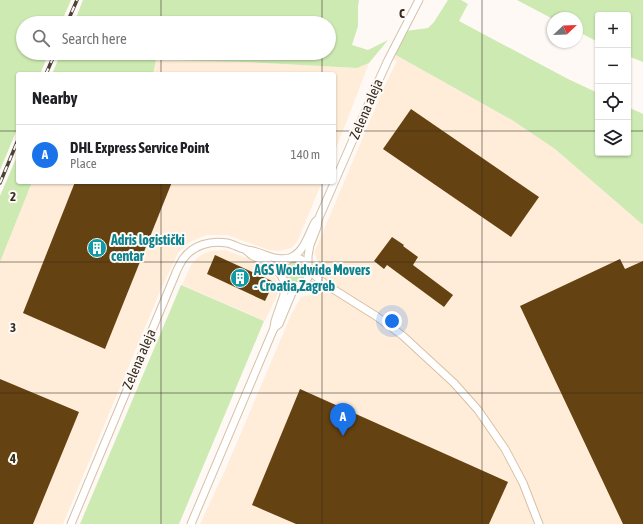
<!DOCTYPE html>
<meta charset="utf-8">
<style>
:root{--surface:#fff;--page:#f2f2f2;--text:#202124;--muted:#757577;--line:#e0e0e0;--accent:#1a73e8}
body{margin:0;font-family:"Asap Condensed",sans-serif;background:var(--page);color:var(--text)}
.controls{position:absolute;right:12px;top:12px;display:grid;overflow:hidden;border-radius:4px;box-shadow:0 1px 3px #0004}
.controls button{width:36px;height:36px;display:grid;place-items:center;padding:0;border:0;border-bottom:1px solid var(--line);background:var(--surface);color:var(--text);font:20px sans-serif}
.compass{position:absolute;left:547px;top:12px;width:36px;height:36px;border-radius:50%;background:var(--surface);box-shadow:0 1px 3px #0004;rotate:67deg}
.you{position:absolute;left:392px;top:321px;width:14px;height:14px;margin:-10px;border:3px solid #fff;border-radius:50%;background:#1a73e8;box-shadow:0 0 0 6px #1a73e833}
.badge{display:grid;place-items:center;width:26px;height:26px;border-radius:50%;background:var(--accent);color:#fff;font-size:13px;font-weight:700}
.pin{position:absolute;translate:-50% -33px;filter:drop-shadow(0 1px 2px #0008)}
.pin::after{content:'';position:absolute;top:21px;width:14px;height:12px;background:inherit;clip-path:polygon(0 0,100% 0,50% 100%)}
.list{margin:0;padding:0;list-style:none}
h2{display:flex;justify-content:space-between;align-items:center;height:52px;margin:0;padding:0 16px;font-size:17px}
h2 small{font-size:13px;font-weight:400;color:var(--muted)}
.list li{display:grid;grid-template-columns:26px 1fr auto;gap:12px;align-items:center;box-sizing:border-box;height:60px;padding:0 16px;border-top:1px solid var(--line)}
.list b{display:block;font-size:15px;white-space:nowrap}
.list p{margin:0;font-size:13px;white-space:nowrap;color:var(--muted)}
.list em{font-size:13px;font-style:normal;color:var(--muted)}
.icon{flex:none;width:22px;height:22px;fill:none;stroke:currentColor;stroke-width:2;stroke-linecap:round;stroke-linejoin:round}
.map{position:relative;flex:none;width:643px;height:524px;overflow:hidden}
.search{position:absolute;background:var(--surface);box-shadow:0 1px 3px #0004;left:16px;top:16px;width:320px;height:44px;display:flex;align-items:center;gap:10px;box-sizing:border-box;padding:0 14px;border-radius:22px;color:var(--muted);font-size:15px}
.panel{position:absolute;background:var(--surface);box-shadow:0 1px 3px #0004;left:16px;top:72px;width:320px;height:112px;border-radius:4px}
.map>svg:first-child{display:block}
</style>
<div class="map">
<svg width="643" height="524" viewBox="0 0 643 524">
<rect width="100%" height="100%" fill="#fef9f4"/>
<!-- built -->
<g fill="#ffedd9">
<polygon points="394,54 512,120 555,149 643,225 643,524 200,524 226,468 291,315 301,297 321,292 326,280 314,253 385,85 397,61 392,58"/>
<polygon points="156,60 246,62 357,68 369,63 334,154 334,74 153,74"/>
<polygon points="32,182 322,182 297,242 291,248 280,251 269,250 227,235 207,235 199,238 190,242 178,253 161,289 63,524 0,524 0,262"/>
<polygon points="225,250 260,263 268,268 275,277 277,284 278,293 265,321 182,285 191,265 197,258 205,253 211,251"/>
</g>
<!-- green -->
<g fill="#cceab1">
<polygon points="0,0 71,0 61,23 23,23 23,53 49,53 40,74 18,74 18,127 0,170"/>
<polygon points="83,0 359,0 358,6 358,26 352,45 368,50 388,40 369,63 357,68 246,62 156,60 153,74 79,74 75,73 74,74 52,74 61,53 329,53 329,23 74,23"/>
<polygon points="448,0 461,0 468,4 459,21 568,79 598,93 598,153 628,153 628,107 643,114 643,225 555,149 512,120 394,54 406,31 428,28 434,22"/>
<polygon points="517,0 643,0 643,62 628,56 628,15 598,15 598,42 577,31 577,18 553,18 553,19"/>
<polygon points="18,154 18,182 32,182 0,262 0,196"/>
<circle cx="295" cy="272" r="10"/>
<polygon points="181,285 264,321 179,524 80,524"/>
</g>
<!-- building -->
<g fill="#654211">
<polygon points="411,109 539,197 511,237 383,149"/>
<polygon points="75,182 172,182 105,349 23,313"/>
<polygon points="392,237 404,245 403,246 418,257 413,265 453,295 444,307 387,265 384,269 374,261"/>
<polygon points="215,255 274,282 265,301 207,274"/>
<polygon points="620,259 625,269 643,261 643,524 623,524 520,306"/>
<polygon points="0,379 79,412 33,524 0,524"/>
<polygon points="300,389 508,482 489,524 296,524 252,505"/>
</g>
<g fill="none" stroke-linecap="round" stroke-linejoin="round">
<defs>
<g id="street">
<polyline points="419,0 388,60 378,82 318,220 317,227 310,245 308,256 308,266 313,274 325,284 376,316 403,336 454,383 478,410 505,449 523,483 539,524"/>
<path d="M246,250C248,252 251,255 253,256C265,262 273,263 280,274"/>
<path d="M292,257C304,251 308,236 314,224L316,221"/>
<circle cx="295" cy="272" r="14"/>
<polyline points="274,328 279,324 292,293 301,285 316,286 326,285"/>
<path d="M71,524L175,275C177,269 180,264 183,259C193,245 211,240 227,243C233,244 239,248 244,249C248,251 253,250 256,252C267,255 277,261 289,258"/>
<polyline points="191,524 274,328 275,321 284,295 284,281"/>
</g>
</defs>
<!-- street casing -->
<use href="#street" stroke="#d7c0a6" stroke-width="9"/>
<!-- street -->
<use href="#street" stroke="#fff" stroke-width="7"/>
<defs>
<g id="rail">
<polyline points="67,23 77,0"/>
<polyline points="46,74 55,53"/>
<polyline points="0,183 18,140"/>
</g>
</defs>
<!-- rail casing -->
<use href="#rail" stroke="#4b4339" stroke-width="3.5"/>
<!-- rail -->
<use href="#rail" stroke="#fef9f4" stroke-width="2" stroke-dasharray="6" stroke-linecap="butt"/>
</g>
<!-- grid -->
<path fill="none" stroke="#352c22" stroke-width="1" stroke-opacity="0.55" d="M161,0V23M322,0V23M482,0V524M161,53V74M322,53V74M0,131H18M334,131H598M628,131H643M161,182V524M322,182V524M0,262H643M0,393H643"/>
<!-- icons -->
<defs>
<symbol id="building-disc" viewBox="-11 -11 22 22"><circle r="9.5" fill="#0f9aa8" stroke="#fef9f4"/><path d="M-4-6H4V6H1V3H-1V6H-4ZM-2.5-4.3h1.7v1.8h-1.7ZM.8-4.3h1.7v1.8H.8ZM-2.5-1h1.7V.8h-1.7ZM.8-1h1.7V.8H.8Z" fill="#fff"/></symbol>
</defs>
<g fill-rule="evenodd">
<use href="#building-disc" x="86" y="237" width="22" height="22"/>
<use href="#building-disc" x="229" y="267" width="22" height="22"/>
</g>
<g text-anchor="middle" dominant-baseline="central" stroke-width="4" stroke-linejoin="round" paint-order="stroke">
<!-- street labels -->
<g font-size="14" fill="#352c22" stroke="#fef9f4">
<text transform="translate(366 109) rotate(-67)">Zelena aleja</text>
<text transform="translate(139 359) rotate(-67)">Zelena aleja</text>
</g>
<!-- culture labels -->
<g font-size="14" font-weight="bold" fill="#0d838f" stroke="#fef9f4" text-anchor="start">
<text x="111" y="240">Adris logistički<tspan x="111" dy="16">centar</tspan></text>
<text x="254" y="270">AGS Worldwide Movers<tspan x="254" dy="16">- Croatia,Zagreb</tspan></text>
</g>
</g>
<g font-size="13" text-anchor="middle" font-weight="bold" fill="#352c22" stroke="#fef9f4" stroke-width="4" stroke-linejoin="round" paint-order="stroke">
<text x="402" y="18">C</text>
<text x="13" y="201">2</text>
<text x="13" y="332">3</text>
<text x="13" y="463">4</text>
</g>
</svg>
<div class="controls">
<button>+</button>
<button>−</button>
<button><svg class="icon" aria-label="locate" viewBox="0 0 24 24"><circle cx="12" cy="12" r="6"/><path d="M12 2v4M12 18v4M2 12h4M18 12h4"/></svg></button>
<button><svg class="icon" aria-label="layers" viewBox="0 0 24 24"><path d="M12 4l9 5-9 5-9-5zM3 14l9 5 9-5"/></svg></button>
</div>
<svg class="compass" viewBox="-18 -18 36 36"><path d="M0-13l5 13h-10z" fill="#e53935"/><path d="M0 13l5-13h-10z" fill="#757577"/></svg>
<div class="you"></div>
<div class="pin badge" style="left:343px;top:436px">A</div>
<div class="search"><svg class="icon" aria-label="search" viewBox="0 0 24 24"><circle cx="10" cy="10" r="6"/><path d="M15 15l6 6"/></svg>Search here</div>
<section class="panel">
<h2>Nearby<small></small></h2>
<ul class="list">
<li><span class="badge">A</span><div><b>DHL Express Service Point</b><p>Place</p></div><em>140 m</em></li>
</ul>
</section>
</div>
